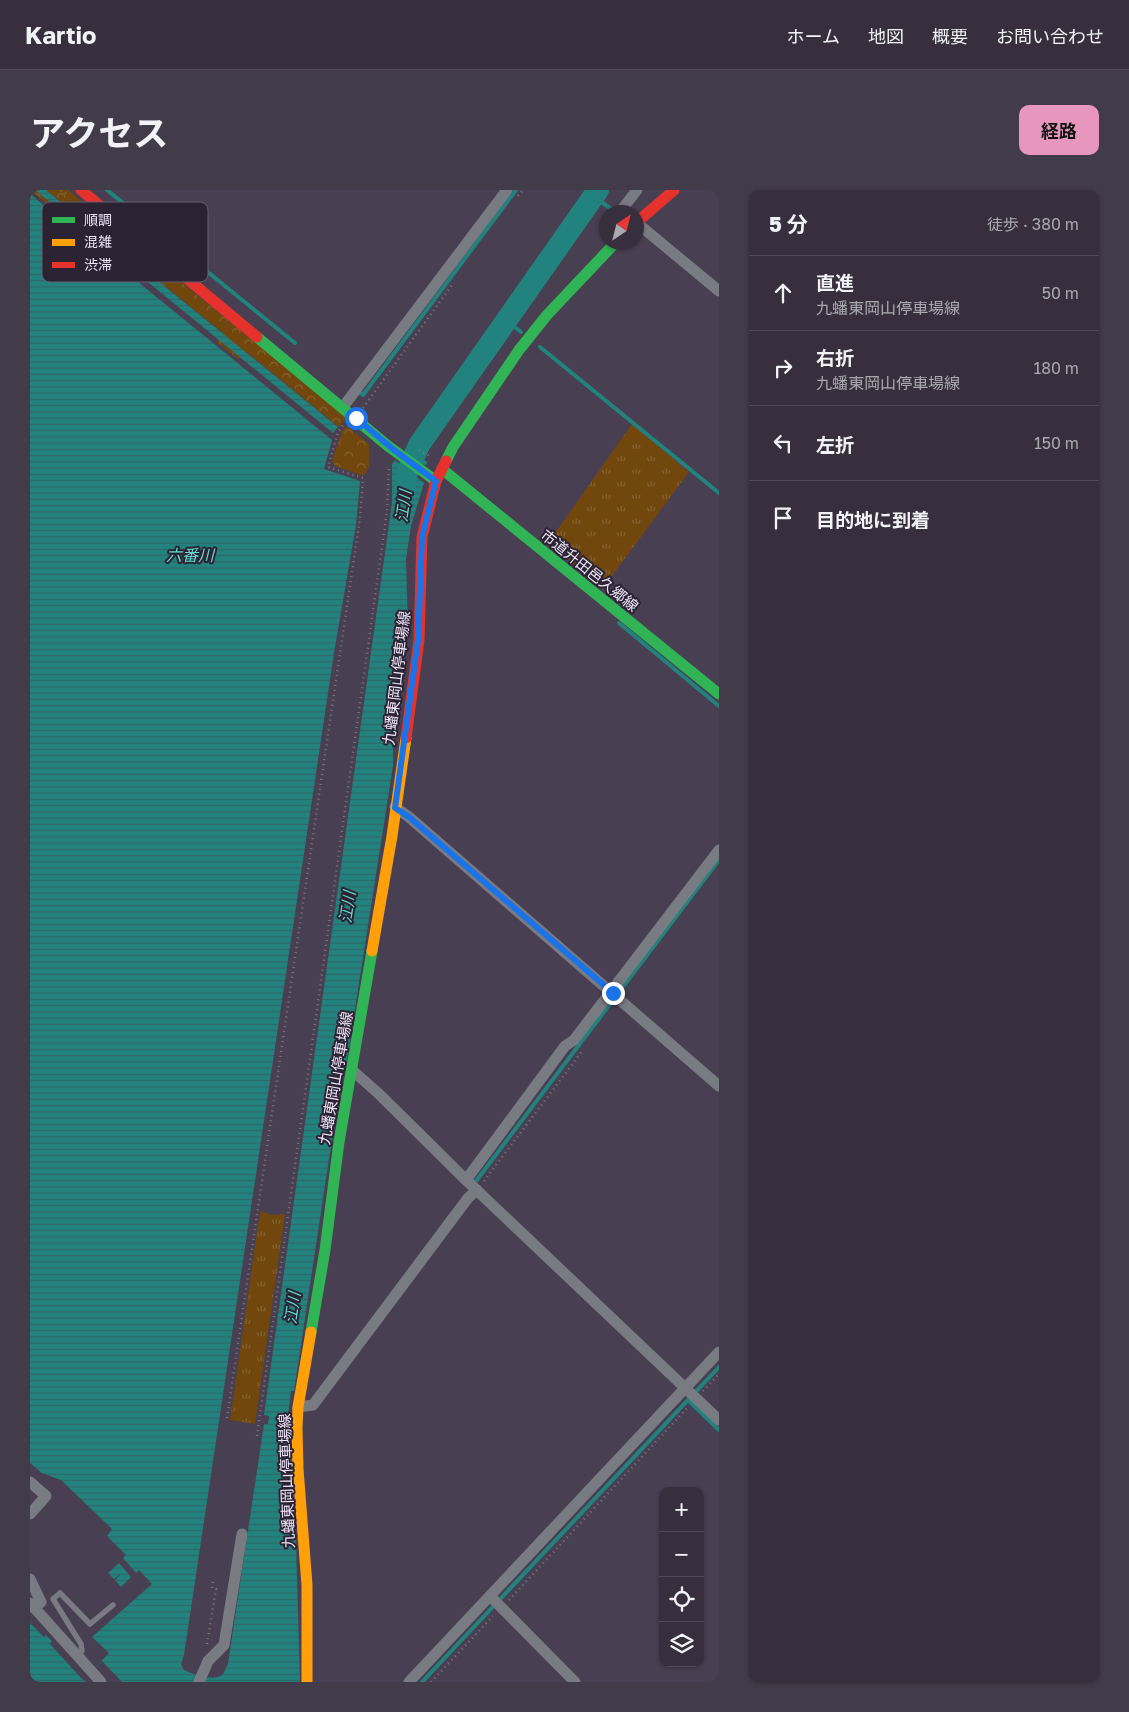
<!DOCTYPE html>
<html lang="ja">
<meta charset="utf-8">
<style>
:root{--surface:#372f3e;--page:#423b49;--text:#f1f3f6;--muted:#aaa9b0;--line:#514a58;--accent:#e797bd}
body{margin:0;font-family:"Golos Text","Noto Sans JP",sans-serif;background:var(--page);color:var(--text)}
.controls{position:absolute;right:15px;bottom:15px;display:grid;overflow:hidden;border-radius:10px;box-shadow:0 1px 4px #0004}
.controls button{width:45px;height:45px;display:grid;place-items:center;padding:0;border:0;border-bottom:1px solid var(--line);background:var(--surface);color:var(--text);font:25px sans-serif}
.compass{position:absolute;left:569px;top:15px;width:45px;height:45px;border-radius:50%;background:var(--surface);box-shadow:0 1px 4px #0004;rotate:35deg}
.stop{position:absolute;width:15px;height:15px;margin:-11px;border:4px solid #1a73e8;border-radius:50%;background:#fff}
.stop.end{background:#1a73e8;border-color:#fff;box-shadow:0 1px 5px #0008}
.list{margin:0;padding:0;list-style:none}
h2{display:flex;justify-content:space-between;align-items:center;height:65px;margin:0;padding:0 20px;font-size:21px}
h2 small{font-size:16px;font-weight:400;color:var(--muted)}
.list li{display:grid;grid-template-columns:32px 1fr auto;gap:15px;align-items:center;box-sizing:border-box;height:75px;padding:0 20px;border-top:1px solid var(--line)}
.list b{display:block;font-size:19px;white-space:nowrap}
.list p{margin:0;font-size:16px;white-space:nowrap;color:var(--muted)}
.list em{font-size:16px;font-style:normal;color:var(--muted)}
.icon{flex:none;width:28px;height:28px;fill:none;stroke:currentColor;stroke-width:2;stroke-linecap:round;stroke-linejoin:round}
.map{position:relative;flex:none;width:689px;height:1492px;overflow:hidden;border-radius:10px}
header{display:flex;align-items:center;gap:30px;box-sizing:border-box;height:70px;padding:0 25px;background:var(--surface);border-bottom:1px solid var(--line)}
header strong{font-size:24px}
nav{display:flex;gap:28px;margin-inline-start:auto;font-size:18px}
.intro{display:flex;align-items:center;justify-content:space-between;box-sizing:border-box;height:120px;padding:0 30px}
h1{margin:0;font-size:35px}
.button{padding:12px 22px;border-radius:10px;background:var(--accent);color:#111;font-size:18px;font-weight:700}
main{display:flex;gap:30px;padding:0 30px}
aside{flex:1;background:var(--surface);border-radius:10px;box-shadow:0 1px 4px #0004}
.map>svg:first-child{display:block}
</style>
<header>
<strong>Kartio</strong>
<nav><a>ホーム</a><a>地図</a><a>概要</a><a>お問い合わせ</a></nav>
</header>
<div class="intro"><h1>アクセス</h1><a class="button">経路</a></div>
<main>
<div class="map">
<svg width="689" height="1492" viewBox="0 0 689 1492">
<defs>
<pattern id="grass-tufts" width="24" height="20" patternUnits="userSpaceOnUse" patternTransform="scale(1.25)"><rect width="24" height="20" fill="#71470d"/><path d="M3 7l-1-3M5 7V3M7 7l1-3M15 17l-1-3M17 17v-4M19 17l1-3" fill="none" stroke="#866231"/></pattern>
<pattern id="forest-crowns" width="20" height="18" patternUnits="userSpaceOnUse" patternTransform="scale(1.25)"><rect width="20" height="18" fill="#71470d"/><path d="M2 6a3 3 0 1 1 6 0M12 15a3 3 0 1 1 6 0" fill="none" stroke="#866231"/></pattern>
<pattern id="water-rules" width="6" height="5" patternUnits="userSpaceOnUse" patternTransform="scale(1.25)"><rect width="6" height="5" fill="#21827e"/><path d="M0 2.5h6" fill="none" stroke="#336767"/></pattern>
</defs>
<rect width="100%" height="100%" fill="#493f52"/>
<!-- grass -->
<g fill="url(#grass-tufts)">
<polygon points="602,234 659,282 573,398 518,353"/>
<polygon points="230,1021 242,1025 255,1024 225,1234 200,1230"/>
</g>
<!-- forest -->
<g fill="url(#forest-crowns)">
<polygon points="1,0 38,0 317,227 309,237 215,161 208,169 187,152 193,143 24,6 17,14"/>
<polygon points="317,236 339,254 339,276 334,286 305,276 302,271 312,241"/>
</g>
<!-- water -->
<g fill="url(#water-rules)">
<polygon points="5,0 16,0 308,237 303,243"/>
<path d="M0,4L302,250L294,279L330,291L326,335L304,463L154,1465L151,1474L154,1480C163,1484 183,1492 192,1485C195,1482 196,1477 198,1474L234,1234H238L239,1226L234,1225L362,313V274L365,270L394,293L381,336L376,369L378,437L363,557V576L316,876H313L264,1201H261L255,1250L261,1252L266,1353L270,1492H0V1433L14,1447L16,1445L22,1451L20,1454L53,1490L79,1463L62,1447L122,1394L109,1380L106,1383L93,1368L96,1365L77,1346L82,1339L31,1290L12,1283L0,1273Z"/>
<polygon points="89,1373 101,1387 91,1397 85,1390 93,1382 84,1389 78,1383"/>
</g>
<!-- pier -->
<polygon fill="#493f52" points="72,1471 92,1492 56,1492 53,1489"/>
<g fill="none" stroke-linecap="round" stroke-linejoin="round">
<!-- stream -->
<g stroke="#21827e" stroke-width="4">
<polyline points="77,0 265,153"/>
<polyline points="563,6 584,21"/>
<polyline points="477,131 491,142"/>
<polyline points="510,157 689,303"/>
<polyline points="329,202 333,205 486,0"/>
<polyline points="385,265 395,273"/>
<polyline points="589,433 689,516"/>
<polyline points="443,995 689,670"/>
<polyline points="658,1210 689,1240"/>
<polyline points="392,1492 689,1177"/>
</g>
<!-- river -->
<polyline stroke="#21827e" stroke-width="22" points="375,295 377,283 389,255 568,0"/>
<!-- path -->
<g stroke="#797882" stroke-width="2.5" stroke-dasharray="1 4" stroke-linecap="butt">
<polyline points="31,0 38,5"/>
<polyline points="488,6 493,0"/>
<polyline points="333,218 422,95"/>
<polyline points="389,260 402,267"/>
<polyline points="454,991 553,860"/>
<polyline points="673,1201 689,1184"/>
<polyline points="197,1228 330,328 333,288 298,277 308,242 313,235"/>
<polyline points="227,1246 357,321 359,275"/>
<polyline points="479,1410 659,1216"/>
<polyline points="177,1454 186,1399 182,1398 183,1390"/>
<polyline points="401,1492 463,1426"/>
</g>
<!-- lane -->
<polyline stroke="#797b83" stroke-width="5.5" points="48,1466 52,1461 51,1454 23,1409 30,1403 60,1434 83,1415"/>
<!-- street -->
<g stroke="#797b83" stroke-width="11">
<polyline points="590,22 607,0"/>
<polyline points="607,33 689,101"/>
<polyline points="313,217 477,0"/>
<polyline points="365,617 379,627 689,896"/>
<polyline points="322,880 349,904 436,990 689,1230"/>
<polyline points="436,990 535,856 544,850 689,660"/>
<polyline points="268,1217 283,1215 438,1008 447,1000"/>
<polyline points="0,1292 16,1306 0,1324"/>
<polyline points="0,1389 11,1412 4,1418"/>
<polyline points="460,1406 545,1492"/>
<polyline points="0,1413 71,1492"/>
<polyline points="169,1492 178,1471 194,1455 212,1344"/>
<polyline points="379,1492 689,1162"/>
</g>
<!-- fast -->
<g stroke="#30b455" stroke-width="11">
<polyline points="227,147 358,256 406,291"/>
<polyline points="416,271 423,257 489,160 517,125 586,52"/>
<polyline points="412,279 689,504"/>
<polyline points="281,1142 295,1060 309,952 342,761"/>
</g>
<!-- slow -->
<g stroke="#ff9f0a" stroke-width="11">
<polyline points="342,761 362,646 376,548"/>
<polyline points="277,1492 277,1395 268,1279 267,1238 268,1217 281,1142"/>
</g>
<!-- jam -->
<g stroke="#e5322d" stroke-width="11">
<polyline points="51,0 227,147"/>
<polyline points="606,33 644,0"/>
<polyline points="376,548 389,450 392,347 406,291 416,271"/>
</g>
</g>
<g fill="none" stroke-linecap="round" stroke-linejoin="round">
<!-- route -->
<polyline stroke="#1a73e8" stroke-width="6" points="326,228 364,260 406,291 392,347 388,450 365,618 379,627 583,803"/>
</g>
<g text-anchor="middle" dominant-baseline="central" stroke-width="4" stroke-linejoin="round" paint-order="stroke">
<!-- street labels -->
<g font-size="15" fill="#f0e6fb" stroke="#2b2333">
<text transform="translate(560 380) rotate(39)">市道升田邑久郷線</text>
<text transform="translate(366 488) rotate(-83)">九蟠東岡山停車場線</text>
<text transform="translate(305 888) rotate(-80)">九蟠東岡山停車場線</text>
<text transform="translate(256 1291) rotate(-92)">九蟠東岡山停車場線</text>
</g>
<!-- water labels -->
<g font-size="16" font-style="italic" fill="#62dcd2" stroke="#2b2333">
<text transform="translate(373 316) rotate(-82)">江川</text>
<text x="160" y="365">六番川</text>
<text transform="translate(317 717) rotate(-82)">江川</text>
<text transform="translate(262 1118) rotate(-82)">江川</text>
</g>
</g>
<!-- legend -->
<rect x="12" y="12" width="166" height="80" rx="8" fill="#2b2333" stroke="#665e6f" stroke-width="1"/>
<rect x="22" y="27" width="23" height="6" fill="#30b455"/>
<rect x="22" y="49" width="23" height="7" fill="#ff9f0a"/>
<rect x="22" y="72" width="23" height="6" fill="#e5322d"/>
<g font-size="14" fill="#f0e6fb">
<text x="54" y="35">順調</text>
<text x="54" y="57">混雑</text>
<text x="54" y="80">渋滞</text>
</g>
</svg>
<div class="controls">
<button>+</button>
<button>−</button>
<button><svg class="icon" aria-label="locate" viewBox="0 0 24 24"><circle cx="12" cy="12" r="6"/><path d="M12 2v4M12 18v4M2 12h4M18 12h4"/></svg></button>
<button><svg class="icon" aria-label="layers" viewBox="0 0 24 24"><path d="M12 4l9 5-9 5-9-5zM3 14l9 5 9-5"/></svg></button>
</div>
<svg class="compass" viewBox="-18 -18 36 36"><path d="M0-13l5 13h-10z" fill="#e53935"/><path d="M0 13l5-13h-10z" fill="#aaa9b0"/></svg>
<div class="stop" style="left:326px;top:228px"></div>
<div class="stop end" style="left:583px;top:803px"></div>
</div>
<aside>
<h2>5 分<small>徒歩 · 380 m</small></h2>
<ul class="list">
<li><svg class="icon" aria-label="ahead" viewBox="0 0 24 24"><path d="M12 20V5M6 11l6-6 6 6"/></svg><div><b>直進</b><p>九蟠東岡山停車場線</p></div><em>50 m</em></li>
<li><svg class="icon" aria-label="right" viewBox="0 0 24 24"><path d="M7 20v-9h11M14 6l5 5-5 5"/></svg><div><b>右折</b><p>九蟠東岡山停車場線</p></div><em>180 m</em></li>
<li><svg class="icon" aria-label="left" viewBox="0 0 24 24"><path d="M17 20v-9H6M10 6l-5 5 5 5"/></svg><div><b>左折</b></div><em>150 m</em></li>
<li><svg class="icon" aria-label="arrive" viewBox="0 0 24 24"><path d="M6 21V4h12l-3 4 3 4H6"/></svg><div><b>目的地に到着</b></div></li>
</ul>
</aside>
</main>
